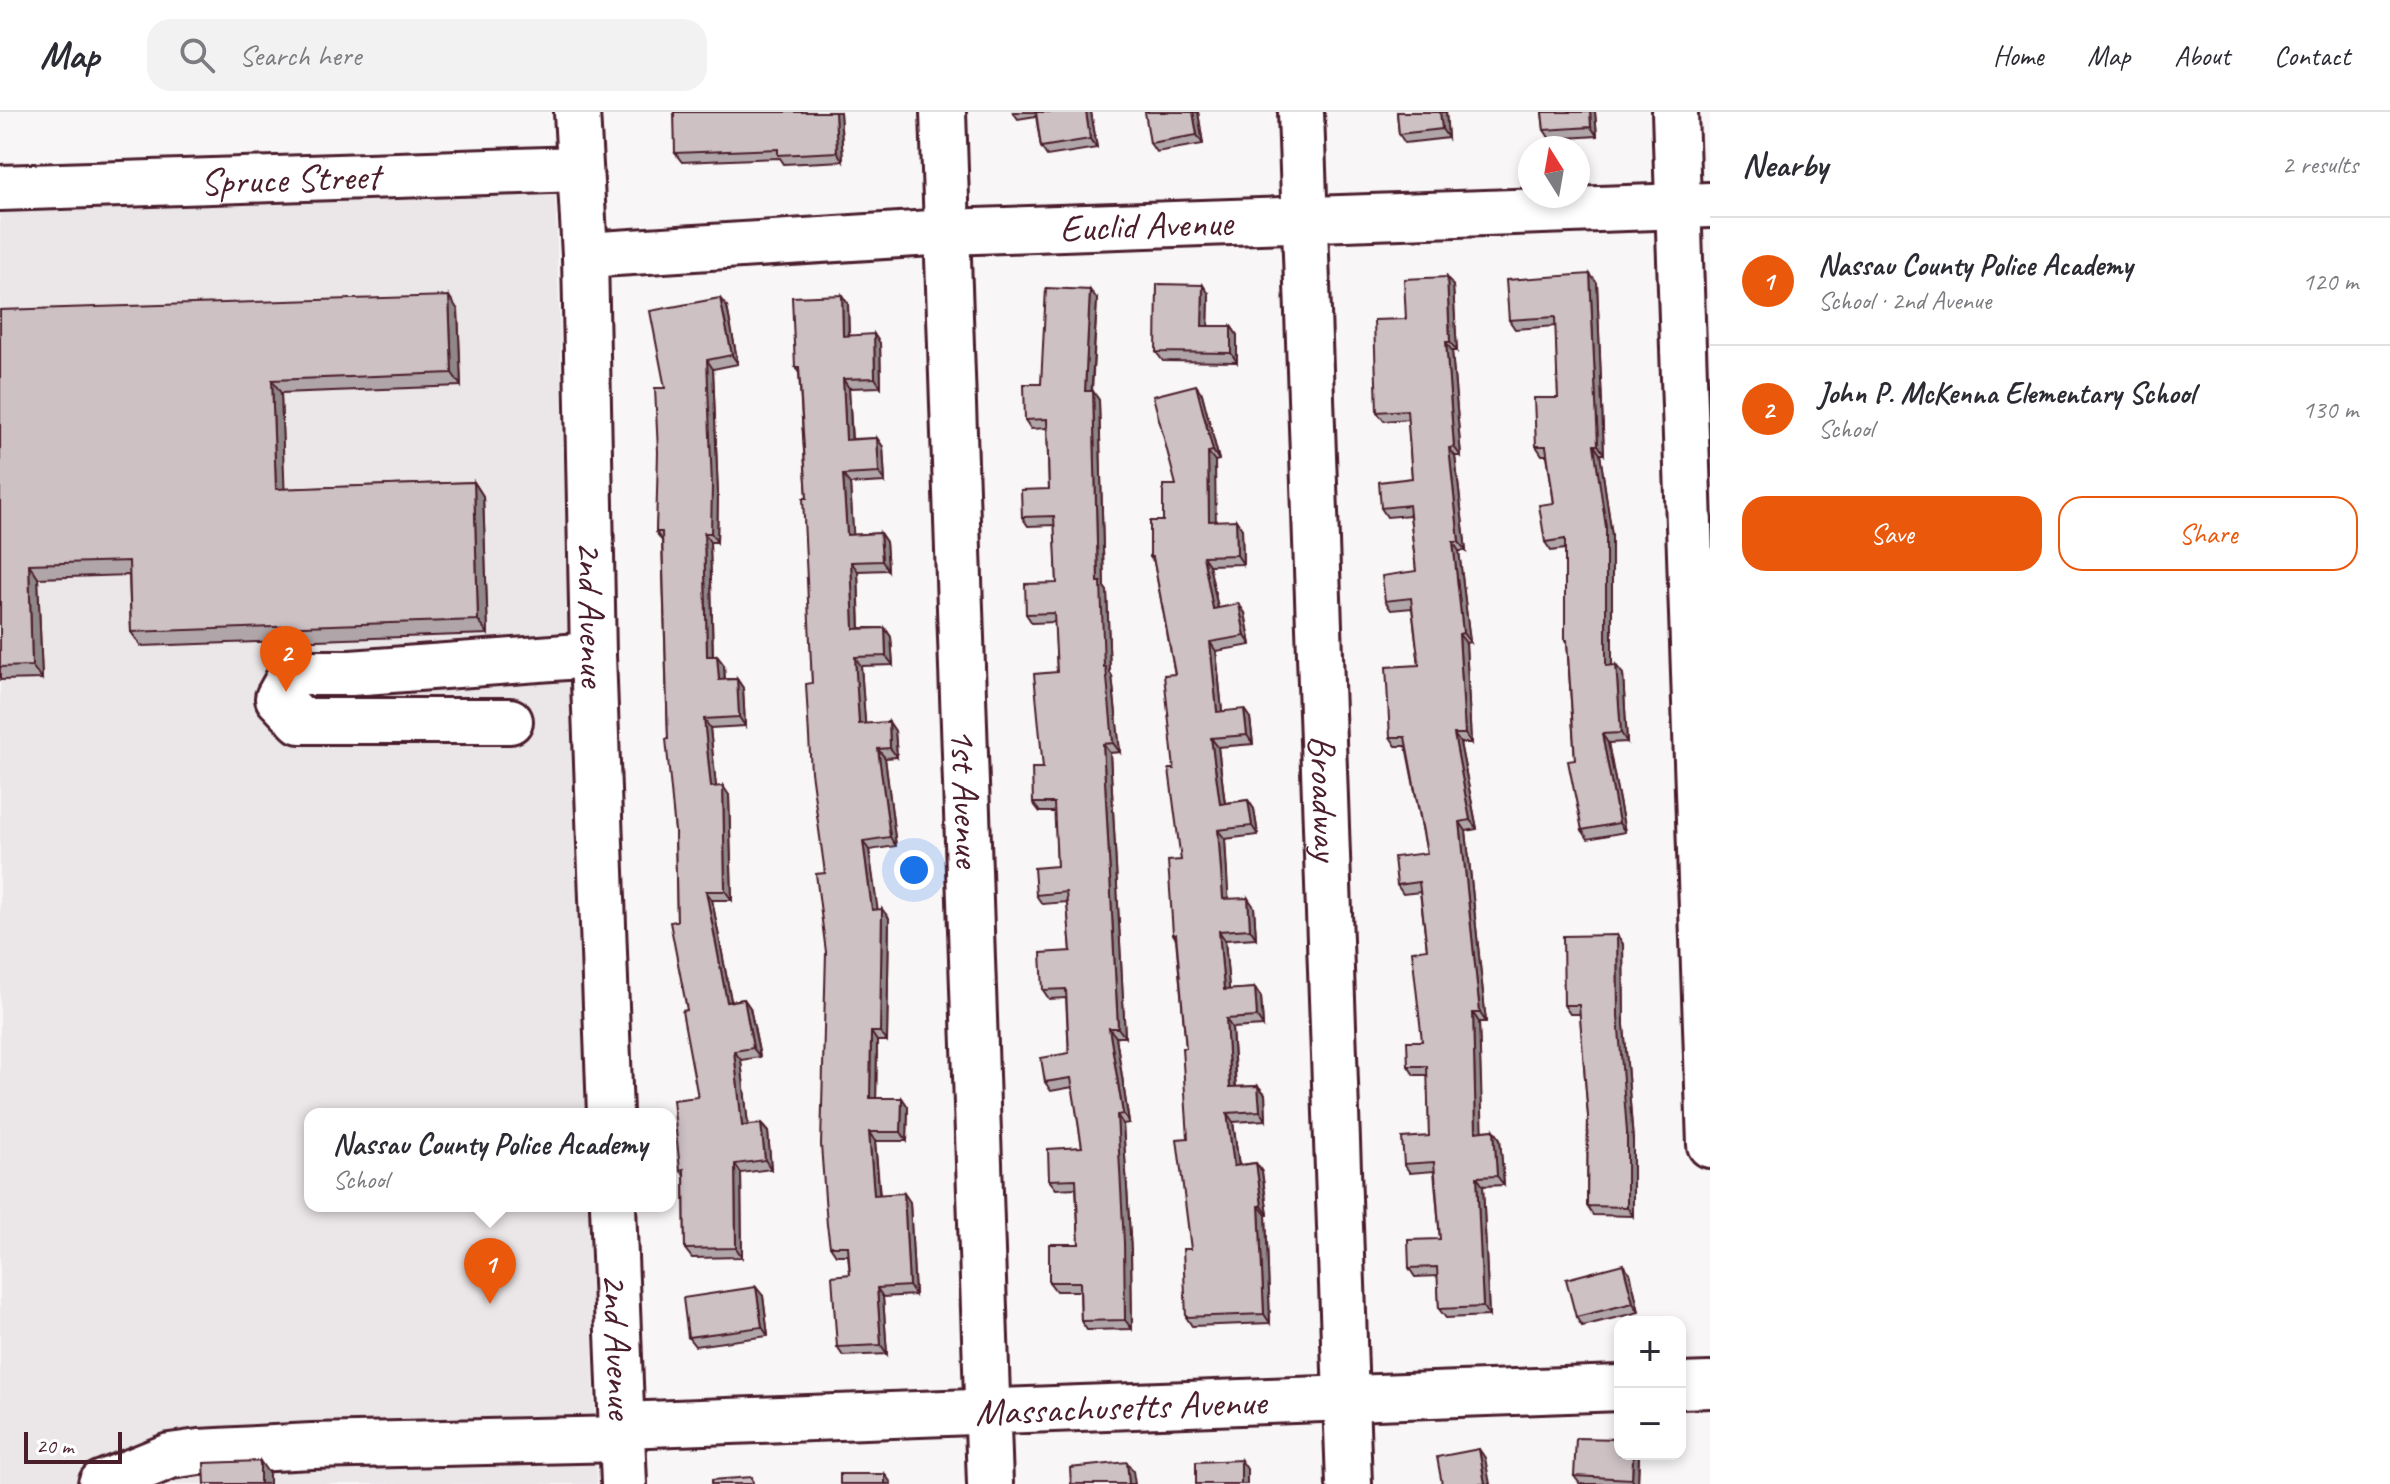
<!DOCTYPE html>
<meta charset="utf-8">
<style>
:root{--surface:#fff;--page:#f2f2f3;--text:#2b2b33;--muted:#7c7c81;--line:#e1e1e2;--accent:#ea580c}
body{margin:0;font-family:Caveat,sans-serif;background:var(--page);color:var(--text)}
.controls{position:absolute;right:24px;bottom:24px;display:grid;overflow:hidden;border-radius:16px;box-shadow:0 4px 12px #0003}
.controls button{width:72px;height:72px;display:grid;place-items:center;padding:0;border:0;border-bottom:2px solid var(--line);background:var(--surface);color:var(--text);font:40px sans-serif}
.compass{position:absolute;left:1518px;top:24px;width:72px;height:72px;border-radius:50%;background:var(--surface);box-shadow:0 4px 12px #0003;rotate:349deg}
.scale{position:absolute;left:24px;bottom:20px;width:98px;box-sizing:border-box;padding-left:8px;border:4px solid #4a1f2b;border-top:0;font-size:22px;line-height:28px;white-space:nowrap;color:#4a1f2b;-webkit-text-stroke:6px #fff;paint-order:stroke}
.you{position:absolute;left:914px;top:758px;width:28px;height:28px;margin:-20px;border:6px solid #fff;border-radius:50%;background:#1a73e8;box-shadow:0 0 0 12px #1a73e833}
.badge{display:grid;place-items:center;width:52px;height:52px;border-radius:50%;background:var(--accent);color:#fff;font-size:26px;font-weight:700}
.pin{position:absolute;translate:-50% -66px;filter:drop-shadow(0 2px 4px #0008)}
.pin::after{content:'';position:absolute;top:42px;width:28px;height:24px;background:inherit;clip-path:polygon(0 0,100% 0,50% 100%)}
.popup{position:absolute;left:304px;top:996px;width:372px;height:104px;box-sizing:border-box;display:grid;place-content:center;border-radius:16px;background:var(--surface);filter:drop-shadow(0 2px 6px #0005);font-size:26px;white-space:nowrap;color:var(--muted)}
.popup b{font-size:30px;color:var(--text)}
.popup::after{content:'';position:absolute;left:50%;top:100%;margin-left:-16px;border:16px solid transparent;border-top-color:var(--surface)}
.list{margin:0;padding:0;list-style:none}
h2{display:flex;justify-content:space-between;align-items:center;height:104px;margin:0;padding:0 32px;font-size:34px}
h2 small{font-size:26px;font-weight:400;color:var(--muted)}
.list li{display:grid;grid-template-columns:52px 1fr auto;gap:24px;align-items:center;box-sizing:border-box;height:128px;padding:0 32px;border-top:2px solid var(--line)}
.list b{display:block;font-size:30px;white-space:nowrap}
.list p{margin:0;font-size:26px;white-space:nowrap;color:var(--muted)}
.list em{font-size:26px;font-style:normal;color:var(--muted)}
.actions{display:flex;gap:16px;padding:24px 32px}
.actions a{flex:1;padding:18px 0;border:2px solid var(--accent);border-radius:24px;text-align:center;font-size:28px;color:var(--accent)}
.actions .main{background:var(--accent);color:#fff}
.icon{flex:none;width:44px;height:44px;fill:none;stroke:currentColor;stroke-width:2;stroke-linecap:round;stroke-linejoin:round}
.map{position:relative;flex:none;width:1710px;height:1372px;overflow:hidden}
header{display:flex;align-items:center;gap:48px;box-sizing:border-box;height:112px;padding:0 40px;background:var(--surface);border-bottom:2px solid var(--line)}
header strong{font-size:38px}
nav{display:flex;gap:44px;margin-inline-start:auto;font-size:28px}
.search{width:560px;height:72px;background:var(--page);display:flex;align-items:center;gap:20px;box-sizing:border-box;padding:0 28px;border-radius:24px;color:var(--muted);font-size:30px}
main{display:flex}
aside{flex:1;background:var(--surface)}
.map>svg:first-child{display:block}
</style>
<header>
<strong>Map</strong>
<div class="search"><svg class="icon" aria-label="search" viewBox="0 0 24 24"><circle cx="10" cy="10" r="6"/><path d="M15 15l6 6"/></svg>Search here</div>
<nav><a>Home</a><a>Map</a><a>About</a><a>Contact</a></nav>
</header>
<main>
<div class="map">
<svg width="1710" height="1372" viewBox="0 0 1710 1372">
<rect width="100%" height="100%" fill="#f8f6f7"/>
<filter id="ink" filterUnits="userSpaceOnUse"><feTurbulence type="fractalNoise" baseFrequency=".0125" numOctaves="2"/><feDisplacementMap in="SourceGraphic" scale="16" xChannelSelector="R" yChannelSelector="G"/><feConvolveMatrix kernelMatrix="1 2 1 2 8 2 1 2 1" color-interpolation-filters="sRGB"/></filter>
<g filter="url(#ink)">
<!-- built -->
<polygon fill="#ebe6e8" points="555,72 585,1002 310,1002 310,1094 588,1094 597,1372 0,1372 0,93"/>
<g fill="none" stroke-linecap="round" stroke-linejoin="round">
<defs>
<g id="minor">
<path id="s1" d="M577,0L585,143L593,543L610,1002"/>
<path id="s2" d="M943,0L990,1372"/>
<path id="s3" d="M1301,0L1349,1372"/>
<polyline points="1675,0 1710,1033"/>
<path id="s4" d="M0,76L579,57"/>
<path id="s5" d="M585,143L947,120L1710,93"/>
<polyline points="510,609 300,609 278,586 292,561 351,561 593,543"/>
<path id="s6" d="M613,1094L624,1372"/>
<polyline points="1680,1274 1710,1273"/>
<path id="s7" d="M621,1313L1620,1276"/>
<polyline points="101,1372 170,1344 199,1340 312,1334 622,1327"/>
</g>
</defs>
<!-- minor casing -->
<use href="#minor" stroke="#4a1f2b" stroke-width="50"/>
<!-- minor -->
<use href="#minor" stroke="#fff" stroke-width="44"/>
</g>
<!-- wall -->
<g fill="#b0a6a9" stroke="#4a1f2b" stroke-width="2">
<polygon points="840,0 843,49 784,52 780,46 682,50 675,41"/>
<polygon points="1013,0 1091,0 1097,36 1047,44 1041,35 1036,4 1018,7"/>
<polygon points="1198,0 1203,32 1156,40 1150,31"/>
<polygon points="1397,0 1446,0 1448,26 1405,31 1399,22"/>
<polygon points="1542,0 1595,0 1597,24 1550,27 1544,18"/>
<polygon points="1597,171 1604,342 1600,342 1612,424 1612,553 1623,562 1627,630 1608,631 1625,720 1588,727 1582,718 1575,648 1567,531 1565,528 1565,437 1551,439 1545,430 1554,391 1547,343 1542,343 1536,334 1558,286 1556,214 1515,217 1509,208"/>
<polygon points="1453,174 1457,239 1452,239 1461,344 1455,344 1466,439 1459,439 1470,530 1466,531 1471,631 1460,631 1477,717 1466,719 1486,910 1479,910 1482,1019 1494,1018 1500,1027 1504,1073 1483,1074 1489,1204 1446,1206 1439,1197 1438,1164 1415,1165 1409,1156 1440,1127 1434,1059 1410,1061 1404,1052 1429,1024 1428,963 1414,963 1408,954 1422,929 1427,837 1420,780 1403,782 1397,773 1427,741 1406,634 1396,634 1390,625 1419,553 1412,496 1391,498 1385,489 1416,459 1410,403 1387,405 1381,396 1412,366 1408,307 1384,309 1377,300 1406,207"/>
<polygon points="1209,182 1208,214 1231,214 1237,223 1237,250 1163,249 1156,240"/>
<polygon points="1097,187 1092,279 1099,288 1104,475 1107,479 1110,561 1112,564 1120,640 1110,641 1125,925 1116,925 1129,1011 1123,1012 1131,1140 1132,1217 1087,1218 1081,1209 1080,1179 1056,1179 1049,1170 1079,1132 1076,1076 1056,1077 1049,1068 1082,1035 1073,975 1051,979 1045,970 1069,941 1066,886 1049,887 1043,878 1071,839 1067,790 1042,792 1036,783 1057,754 1055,700 1040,700 1033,691 1043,656 1057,560 1055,510 1032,511 1026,502 1057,471 1055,413 1028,414 1022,405 1049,377 1047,316 1031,317 1025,308 1041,272"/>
<polygon points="848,192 849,223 880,231 881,275 849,276 852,327 877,326 883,335 885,370 850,372 853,423 880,421 886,430 888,458 858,459 860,516 885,516 891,525 893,553 861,554 865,612 889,610 895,619 897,645 885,646 896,734 869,738 877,798 889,806 887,929 877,929 876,986 902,986 908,995 907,1029 875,1029 880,1083 910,1090 915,1183 883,1185 887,1242 843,1244 837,1235 850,1162 848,1143 836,1143 830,1134 825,761 812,571 807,386 799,261 795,255"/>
<polygon points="727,195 738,252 713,257 718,383 717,430 710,430 713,544 717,544 724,553 725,567 737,567 743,576 745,614 710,616 716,675 729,683 732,788 712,788 731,889 744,887 750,896 760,945 741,948 748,1013 761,1012 768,1020 771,1057 741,1061 742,1145 692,1146 685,1137 684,1063 680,1058 698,985 677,809 675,719 668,627 662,429 656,420 665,276"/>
<polygon points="0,198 458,198 461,274 281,281 284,377 474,370 483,384 488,522 141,534 131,520 129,463 38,466 42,567 0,568"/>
<polygon points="1202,282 1219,348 1215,349 1215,409 1242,417 1243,452 1209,453 1218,496 1245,501 1251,533 1216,539 1222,599 1250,606 1253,632 1218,635 1225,691 1248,688 1254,697 1258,723 1225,727 1228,787 1254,795 1256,826 1225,828 1229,878 1255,876 1261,885 1263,914 1232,916 1236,975 1258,974 1265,982 1266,1008 1233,1010 1239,1053 1256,1051 1262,1060 1268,1103 1266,1103 1270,1211 1192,1214 1186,1205 1191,1137 1186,936 1176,827 1173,822 1181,748 1174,657 1175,562 1154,450 1150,445 1176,373"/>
<polygon points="1617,823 1623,832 1624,913 1633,1029 1633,1104 1593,1103 1587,1094 1588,1004 1580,902 1570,902 1564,893"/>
<polygon points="1630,1161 1639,1200 1582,1214 1576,1205"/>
<polygon points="763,1184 768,1224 695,1234 688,1225"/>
<polygon points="1620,1342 1639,1342 1638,1372 1580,1372 1574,1364"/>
</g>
<!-- shaded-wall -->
<g fill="#908789" stroke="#4a1f2b" stroke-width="2">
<polygon points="835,0 840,0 843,49 837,40"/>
<polygon points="1086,0 1091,0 1097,36 1090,27"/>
<polygon points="1193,0 1198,0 1203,32 1197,23"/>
<polygon points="1440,0 1446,0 1448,26 1442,17"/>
<polygon points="1590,0 1595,0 1597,24 1591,15"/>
<polygon points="1590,162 1597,171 1604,342 1598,333"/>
<polygon points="1447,165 1453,174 1457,239 1450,230"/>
<polygon points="1203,173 1209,182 1208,223 1202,214"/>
<polygon points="1090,178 1097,187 1091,288 1085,279"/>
<polygon points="842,183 848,192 849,233 843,224"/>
<polygon points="449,184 458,198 461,274 452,261"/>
<polygon points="720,186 727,195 738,252 732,243"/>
<polygon points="1231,214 1237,223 1237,250 1231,241"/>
<polygon points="874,222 880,231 881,275 875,266"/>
<polygon points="1446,230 1452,239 1461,344 1454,335"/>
<polygon points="707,248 713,257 718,383 717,430 711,421"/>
<polygon points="843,267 849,276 852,337 846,328"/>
<polygon points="272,268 281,281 285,391 276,377"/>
<polygon points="1196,273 1202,282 1219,348 1213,339"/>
<polygon points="1093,279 1099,288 1104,475 1107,479 1110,561 1112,564 1120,640 1113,631 1104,555 1098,470"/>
<polygon points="877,326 883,335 885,370 879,361"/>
<polygon points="1594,333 1600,342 1612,424 1612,563 1606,554"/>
<polygon points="1449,336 1455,344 1466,439 1459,430"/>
<polygon points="1208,340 1215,349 1216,418 1209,409"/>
<polygon points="843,363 850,372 854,432 847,423"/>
<polygon points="474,370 483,384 488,522 478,508"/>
<polygon points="1236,408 1242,417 1243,452 1237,443"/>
<polygon points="704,421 710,430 713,553 707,544"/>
<polygon points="880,421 886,430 888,458 882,449"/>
<polygon points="1453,430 1459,439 1470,530 1463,521"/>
<polygon points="1203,444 1209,453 1220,506 1213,497"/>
<polygon points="851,450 858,459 860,526 854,517"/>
<polygon points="29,452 38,466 42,567 32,554"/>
<polygon points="1239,492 1245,501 1251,533 1245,524"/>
<polygon points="885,516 891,525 893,553 886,544"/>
<polygon points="1459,522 1466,531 1471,631 1465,622"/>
<polygon points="1210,530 1216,539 1223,609 1217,600"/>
<polygon points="717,544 724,553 725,577 719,568"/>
<polygon points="855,545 861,554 866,621 859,612"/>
<polygon points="1616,553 1623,562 1627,630 1621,621"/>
<polygon points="737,567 743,576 745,614 739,605"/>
<polygon points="1244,597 1250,606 1253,632 1247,623"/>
<polygon points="704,607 710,616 717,684 711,675"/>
<polygon points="889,610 895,619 897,645 890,636"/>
<polygon points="1454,622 1460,631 1477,717 1470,708"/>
<polygon points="1602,622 1608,631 1625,720 1619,711"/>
<polygon points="1211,626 1218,635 1226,701 1220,692"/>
<polygon points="1103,632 1110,641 1125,925 1118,916"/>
<polygon points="878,637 885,646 896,734 890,725"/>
<polygon points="723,674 729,683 732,788 725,779"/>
<polygon points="1248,688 1254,697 1258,723 1252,714"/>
<polygon points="1460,710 1466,719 1486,910 1480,901"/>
<polygon points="1218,718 1225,727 1229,796 1223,787"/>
<polygon points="863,729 869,738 879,807 872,798"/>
<polygon points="706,779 712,788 733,899 727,890"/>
<polygon points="1248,786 1254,795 1256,826 1250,817"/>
<polygon points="882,797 889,806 887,929 880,920"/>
<polygon points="1219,819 1225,828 1230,887 1224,878"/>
<polygon points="1617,823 1623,832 1624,913 1633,1029 1633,1104 1627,1095 1618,904"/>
<polygon points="1255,876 1261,885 1263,914 1257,905"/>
<polygon points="744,887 750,896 760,945 753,936"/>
<polygon points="1473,901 1479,910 1483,1029 1476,1020"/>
<polygon points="1226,907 1232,916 1236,984 1230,975"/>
<polygon points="1109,916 1116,925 1129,1011 1123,1002"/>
<polygon points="871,920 877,929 876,995 870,986"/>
<polygon points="734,939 741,948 749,1023 742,1014"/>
<polygon points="1258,974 1265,982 1266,1008 1260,999"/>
<polygon points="902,986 908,995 907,1029 901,1020"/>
<polygon points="1227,1001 1233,1010 1240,1063 1234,1054"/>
<polygon points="1117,1003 1123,1012 1131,1140 1132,1217 1125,1208"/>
<polygon points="761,1012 768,1020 771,1057 765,1048"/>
<polygon points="1494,1018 1500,1027 1504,1073 1497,1064"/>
<polygon points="869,1020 875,1029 880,1092 874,1083"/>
<polygon points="1256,1051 1262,1060 1268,1103 1262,1094"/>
<polygon points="735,1052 741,1061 742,1145 736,1136"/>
<polygon points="1477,1065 1483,1074 1489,1204 1483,1195"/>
<polygon points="904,1081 910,1090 915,1183 909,1174"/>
<polygon points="1259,1094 1266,1103 1270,1211 1264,1202"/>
<polygon points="1623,1152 1630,1161 1639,1200 1633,1191"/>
<polygon points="756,1175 763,1184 768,1224 762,1215"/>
<polygon points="877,1176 883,1185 887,1242 881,1233"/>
<polygon points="1479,1337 1485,1346 1490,1372 1485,1372"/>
<polygon points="1633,1342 1639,1342 1638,1372 1635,1372 1632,1367"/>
<polygon points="1241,1348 1247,1357 1247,1372 1241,1372"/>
<polygon points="260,1349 269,1362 269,1372 260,1372"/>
<polygon points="1127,1350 1133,1359 1135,1372 1129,1372"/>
<polygon points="885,1362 891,1371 891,1372 885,1372"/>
</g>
<!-- building -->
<g fill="#cdc1c4" stroke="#4a1f2b" stroke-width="2">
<polygon points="674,0 835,0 837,40 778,43 778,37 675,41"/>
<polygon points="1036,0 1086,0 1090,27 1041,35"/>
<polygon points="1145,0 1193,0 1197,23 1150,31"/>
<polygon points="1397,0 1440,0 1442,17 1399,22"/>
<polygon points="1542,0 1590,0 1591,15 1544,18"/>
<polygon points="1590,162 1598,333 1594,333 1606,415 1606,554 1616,553 1621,621 1602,622 1619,711 1582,718 1568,649 1575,648 1567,528 1565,528 1565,427 1545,430 1539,393 1554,391 1546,334 1536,334 1534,286 1558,286 1555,205 1509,208 1506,168"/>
<polygon points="1447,165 1450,230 1446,230 1454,335 1449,336 1459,430 1453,430 1463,521 1459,522 1465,622 1454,622 1470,708 1460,710 1480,901 1473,901 1476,1020 1494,1018 1497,1064 1477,1065 1483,1195 1439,1197 1437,1155 1409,1156 1408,1128 1440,1127 1434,1050 1404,1052 1402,1026 1429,1024 1427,954 1408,954 1407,929 1422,929 1412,839 1427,837 1419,770 1397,773 1394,745 1427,741 1405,625 1390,625 1386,555 1419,553 1411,486 1385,489 1382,464 1416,459 1409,393 1381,396 1379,370 1412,366 1407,298 1377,300 1374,208 1406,207 1404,167"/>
<polygon points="1157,172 1203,173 1202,214 1231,214 1231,241 1156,240"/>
<polygon points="1046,176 1090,178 1085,279 1093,279 1098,470 1101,470 1104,555 1106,555 1113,631 1103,632 1118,916 1109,916 1123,1002 1117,1003 1124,1131 1125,1208 1081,1209 1080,1170 1049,1170 1049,1132 1079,1132 1076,1067 1049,1068 1048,1037 1082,1035 1071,966 1045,970 1041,946 1069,941 1066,877 1043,878 1041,841 1071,839 1066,780 1036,783 1034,756 1057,754 1054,691 1033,691 1032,656 1043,656 1034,562 1057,560 1054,501 1026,502 1025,472 1057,471 1054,404 1022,405 1021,378 1049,377 1047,307 1025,308 1024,272 1041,272"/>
<polygon points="842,183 843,224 874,222 875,266 843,267 846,328 877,326 879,361 843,363 847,423 880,421 882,449 851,450 854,517 885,516 886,544 855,545 859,612 889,610 890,636 878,637 890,725 863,729 872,798 882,797 880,920 871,920 870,986 902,986 901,1020 869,1020 874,1083 904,1081 909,1174 877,1176 881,1233 837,1235 832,1164 850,1162 848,1134 830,1134 827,1113 821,1033 826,840 816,762 825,761 811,660 806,572 812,571 803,386 807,386 799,255 795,255 792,185"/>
<polygon points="449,184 452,261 272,268 276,377 474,370 478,508 131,520 129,449 29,452 32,554 0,555 0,198"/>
<polygon points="720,186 732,243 707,248 712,374 711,421 704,421 707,544 717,544 719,568 737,567 739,605 704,607 711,675 723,674 725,779 706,779 727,890 744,887 753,936 734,939 742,1014 761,1012 765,1048 735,1052 736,1136 685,1137 684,1057 680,1058 673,988 698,985 682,899 687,898 670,810 677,809 675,719 666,627 668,627 662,420 656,420 658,340 655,276 665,276 650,199"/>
<polygon points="1196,273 1213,339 1208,340 1209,409 1236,408 1237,443 1203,444 1213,497 1239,492 1245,524 1210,530 1217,600 1244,597 1247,623 1211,626 1220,692 1248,688 1252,714 1218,718 1223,787 1248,786 1250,817 1219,819 1224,878 1255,876 1257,905 1226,907 1230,975 1258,974 1260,999 1227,1001 1234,1054 1256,1051 1262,1094 1259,1094 1264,1202 1186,1205 1183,1137 1191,1137 1177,1027 1188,1026 1182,936 1186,936 1176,822 1173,822 1168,749 1181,748 1169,657 1174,657 1164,563 1175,562 1153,445 1150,445 1150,409 1163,409 1163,373 1176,373 1153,284"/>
<polygon points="1617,823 1618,904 1627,1020 1627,1095 1587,1094 1588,1004 1579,893 1564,893 1563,824"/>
<polygon points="1623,1152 1633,1191 1576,1205 1566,1167"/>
<polygon points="756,1175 762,1215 688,1225 683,1186"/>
<polygon points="1576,1326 1620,1327 1620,1342 1633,1342 1632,1367 1574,1364"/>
<polygon points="1479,1337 1485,1372 1442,1372 1437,1345"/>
<polygon points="1241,1348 1241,1372 1196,1372 1196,1350"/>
<polygon points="260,1349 260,1372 205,1372 204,1351"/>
<polygon points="1127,1350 1129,1372 1071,1372 1070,1356"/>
<rect x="840" y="1362" width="45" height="10"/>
<polygon points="752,1365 753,1372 712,1372 712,1368"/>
</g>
</g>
<g text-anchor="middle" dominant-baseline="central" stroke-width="6" stroke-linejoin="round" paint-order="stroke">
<!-- street labels -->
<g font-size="38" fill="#4a1f2b" stroke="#fff">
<text stroke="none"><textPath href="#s4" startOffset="290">Spruce Street</textPath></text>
<text stroke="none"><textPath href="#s5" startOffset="562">Euclid Avenue</textPath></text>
<text stroke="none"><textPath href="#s1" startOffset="502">2nd Avenue</textPath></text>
<text stroke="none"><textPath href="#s2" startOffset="686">1st Avenue</textPath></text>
<text stroke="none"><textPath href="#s3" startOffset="686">Broadway</textPath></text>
<text stroke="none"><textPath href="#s6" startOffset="140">2nd Avenue</textPath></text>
<text stroke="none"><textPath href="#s7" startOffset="500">Massachusetts Avenue</textPath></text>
</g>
</g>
</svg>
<div class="controls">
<button>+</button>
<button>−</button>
</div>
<svg class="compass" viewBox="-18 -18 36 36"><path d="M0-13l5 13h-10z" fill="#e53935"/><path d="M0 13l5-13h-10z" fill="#7c7c81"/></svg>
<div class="scale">20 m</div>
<div class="you"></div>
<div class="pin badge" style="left:490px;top:1192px">1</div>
<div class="popup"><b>Nassau County Police Academy</b>School</div>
<div class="pin badge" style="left:286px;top:580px">2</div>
</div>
<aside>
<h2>Nearby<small>2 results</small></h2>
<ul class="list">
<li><span class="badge">1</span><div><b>Nassau County Police Academy</b><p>School · 2nd Avenue</p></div><em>120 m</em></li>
<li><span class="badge">2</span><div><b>John P. McKenna Elementary School</b><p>School</p></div><em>130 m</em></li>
</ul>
<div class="actions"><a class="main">Save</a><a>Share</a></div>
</aside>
</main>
